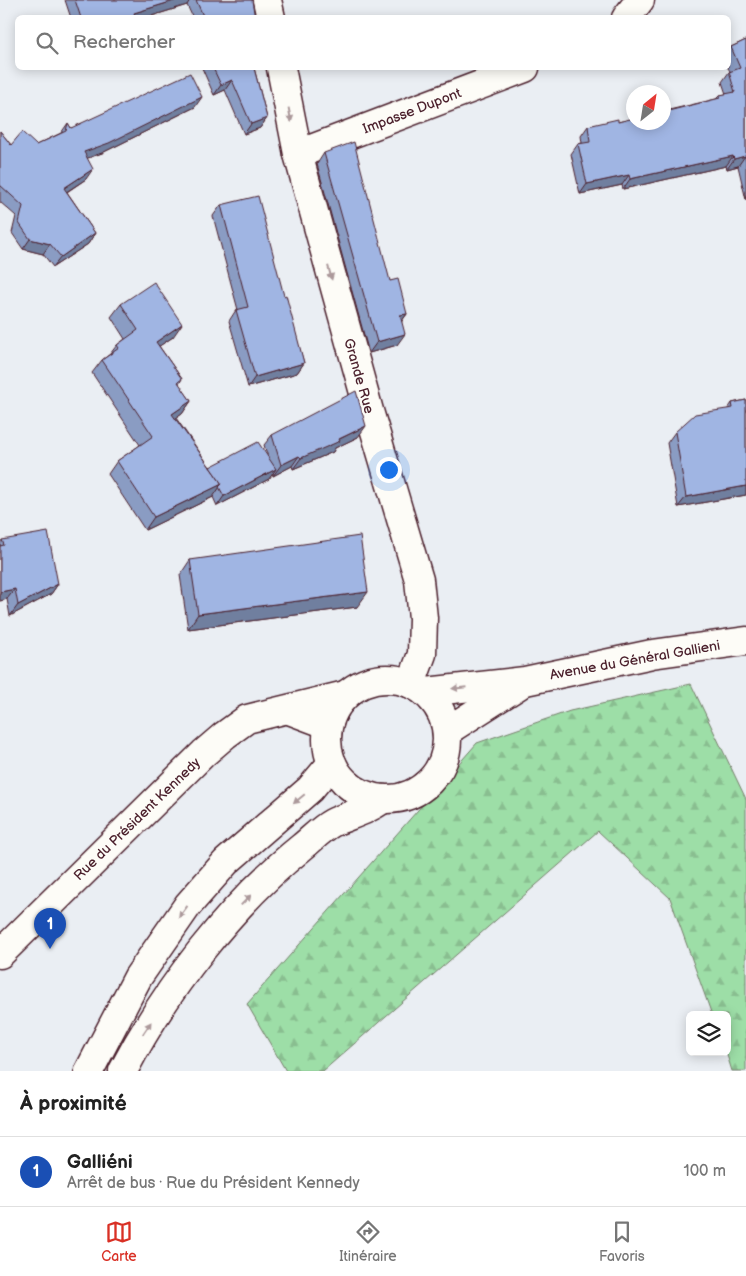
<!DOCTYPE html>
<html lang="fr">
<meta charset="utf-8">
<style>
:root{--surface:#fff;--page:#f6f6f6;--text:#222;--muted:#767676;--line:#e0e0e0;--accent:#d93025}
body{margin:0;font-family:"Balsamiq Sans",sans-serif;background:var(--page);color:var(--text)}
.controls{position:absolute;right:15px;bottom:15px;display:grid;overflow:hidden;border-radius:8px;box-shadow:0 2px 12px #0003}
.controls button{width:45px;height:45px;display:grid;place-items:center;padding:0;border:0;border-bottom:1px solid var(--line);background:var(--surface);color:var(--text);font:25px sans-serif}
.compass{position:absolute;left:626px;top:85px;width:45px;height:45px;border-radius:50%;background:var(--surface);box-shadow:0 2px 12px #0003;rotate:30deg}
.you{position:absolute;left:388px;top:469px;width:18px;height:18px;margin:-12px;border:4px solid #fff;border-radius:50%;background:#1a73e8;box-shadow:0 0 0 8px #1a73e833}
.badge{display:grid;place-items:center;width:32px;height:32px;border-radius:50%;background:var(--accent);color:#fff;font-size:16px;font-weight:700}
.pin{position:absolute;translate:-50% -41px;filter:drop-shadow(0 1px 2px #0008)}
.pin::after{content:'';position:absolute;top:26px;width:18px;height:15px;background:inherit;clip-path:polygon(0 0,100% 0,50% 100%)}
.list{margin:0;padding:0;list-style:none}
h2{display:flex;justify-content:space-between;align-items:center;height:65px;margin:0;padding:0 20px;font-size:21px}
h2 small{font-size:16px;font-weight:400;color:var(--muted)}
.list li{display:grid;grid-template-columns:32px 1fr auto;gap:15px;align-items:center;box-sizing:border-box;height:70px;padding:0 20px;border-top:1px solid var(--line)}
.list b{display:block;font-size:19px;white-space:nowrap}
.list p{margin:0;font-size:16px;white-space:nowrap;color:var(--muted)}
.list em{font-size:16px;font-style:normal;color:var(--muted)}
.icon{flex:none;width:28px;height:28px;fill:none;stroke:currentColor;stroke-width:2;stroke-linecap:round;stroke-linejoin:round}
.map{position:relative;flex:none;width:746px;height:1071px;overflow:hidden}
.search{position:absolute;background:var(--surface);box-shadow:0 2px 12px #0003;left:15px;right:15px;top:15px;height:55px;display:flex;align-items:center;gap:12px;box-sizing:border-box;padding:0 18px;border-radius:8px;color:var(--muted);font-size:19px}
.sheet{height:135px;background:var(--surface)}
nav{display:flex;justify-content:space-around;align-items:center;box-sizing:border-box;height:70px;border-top:1px solid var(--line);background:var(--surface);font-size:14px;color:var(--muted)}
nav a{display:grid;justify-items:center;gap:2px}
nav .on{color:var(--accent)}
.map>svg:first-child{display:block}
</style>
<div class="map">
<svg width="746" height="1071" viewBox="0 0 746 1071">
<defs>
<pattern id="forest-firs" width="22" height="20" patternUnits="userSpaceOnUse" patternTransform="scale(1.25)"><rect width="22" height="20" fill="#9ddea7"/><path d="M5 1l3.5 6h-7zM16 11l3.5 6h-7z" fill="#89be90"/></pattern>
</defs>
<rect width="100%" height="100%" fill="#eaeef3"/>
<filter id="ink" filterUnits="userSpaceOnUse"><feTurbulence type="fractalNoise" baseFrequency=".02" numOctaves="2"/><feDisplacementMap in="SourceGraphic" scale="10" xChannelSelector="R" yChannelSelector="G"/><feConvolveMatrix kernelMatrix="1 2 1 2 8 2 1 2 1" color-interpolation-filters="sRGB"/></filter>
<g filter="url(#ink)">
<!-- forest -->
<polygon fill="url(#forest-firs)" stroke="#747e69" points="691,684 746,799 746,1071 732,1071 726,1052 727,1052 727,1015 712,1015 670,898 598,831 323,1071 286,1071 247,1004 477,743 570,711"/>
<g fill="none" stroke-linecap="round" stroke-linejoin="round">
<defs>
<g id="street">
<polyline points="267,0 271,18"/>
<polyline points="626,18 640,0"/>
<polyline points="281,68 298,154 369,411 419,580 423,618 422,654 411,684"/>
<polyline points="298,154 525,68"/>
<polyline points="289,710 321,722 327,727"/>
<polyline points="0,954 204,753 225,735 247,719 345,695"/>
</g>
<g id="secondary">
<circle cx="387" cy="739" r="60"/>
<polyline points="426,692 525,681 652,654 746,641"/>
<polyline points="447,731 519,685"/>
<polyline points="89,1071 138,977 188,905 226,862 310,789 332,763"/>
<path d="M123,1071C165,990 231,904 302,847C312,839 321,829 332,823C342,818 353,815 364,810C370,807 377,803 383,799"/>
</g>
</defs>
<!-- street casing -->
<use href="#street" stroke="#4a1f2b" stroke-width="31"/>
<!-- secondary casing -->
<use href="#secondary" stroke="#4a1f2b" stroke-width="31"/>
<!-- street -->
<use href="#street" stroke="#fdfcf7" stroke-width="28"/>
<!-- secondary -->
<use href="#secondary" stroke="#fdfcf7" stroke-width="28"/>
</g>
<!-- wall -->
<g fill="#8a9cc3" stroke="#4a1f2b">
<polygon points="65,0 252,0 255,18 193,18 187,5 145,18 71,18"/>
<polygon points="746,40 746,200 738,166 727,169 726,166 623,189 622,185 580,194 571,154 578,144 582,143 581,136 588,126 618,122 716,99 720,95 726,94 722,82 729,72 730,71 728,68 728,50 731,47"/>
<polygon points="202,68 254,68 267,118 260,128 244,134 225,90 214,95"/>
<polygon points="195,107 102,153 87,158 86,179 67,192 95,233 88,244 53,267 43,254 23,249 12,233 16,216 0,202 0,131 11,145 36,145 61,133 68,123 71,128"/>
<polygon points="324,153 407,314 402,321 397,345 369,353 317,164"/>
<polygon points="221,205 284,296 304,363 297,373 248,387 229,321 236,310 238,310 213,216"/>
<polygon points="121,304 173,337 159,346 182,379 179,384 191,401 182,414 176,418 210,467 268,457 264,445 272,435 358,437 335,448 333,452 293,469 292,466 273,476 273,473 269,479 217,506 213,497 145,530 108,474 117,461 140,445 92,373 102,360 110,354 117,345 125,339 111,317"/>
<polygon points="746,400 746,495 678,507 667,443 675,432 728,409 732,403"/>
<polygon points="2,540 58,584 51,594 10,616 7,599 0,601 0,543"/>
<polygon points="190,560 357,607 188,629 180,575"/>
</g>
<!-- shaded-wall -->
<g fill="#707f9f" stroke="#4a1f2b">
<polygon points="177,0 190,0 187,5 145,18 131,18 134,13"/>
<polygon points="232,80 225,90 214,95 221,85"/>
<polygon points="202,97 195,107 102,153 77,162 84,152"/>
<polygon points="267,118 260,128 244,134 251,124"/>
<polygon points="733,156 726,166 623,189 630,179"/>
<polygon points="745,156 738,166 727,169 734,159"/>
<polygon points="93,169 86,179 57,198 64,188"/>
<polygon points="629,175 622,185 580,194 587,184"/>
<polygon points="95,233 88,244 53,267 61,257"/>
<polygon points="30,239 50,244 43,254 23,249"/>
<polygon points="407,314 399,324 400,315"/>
<polygon points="182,324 173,337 146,355 156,342"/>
<polygon points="405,334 397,345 369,353 377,342"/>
<polygon points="304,363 297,373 248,387 255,377"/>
<polygon points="191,401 182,414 163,427 172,414"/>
<polygon points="366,426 358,437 335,448 333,452 293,469 301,458"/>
<polygon points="299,456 292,466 273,476 281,465"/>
<polygon points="276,469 269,479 217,506 224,496"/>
<polygon points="222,484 213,497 145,530 154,517"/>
<polygon points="746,486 746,495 678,507 686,497"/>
<polygon points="58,584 51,594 10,616 18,605"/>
<polygon points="15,589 7,599 0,601 0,592"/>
<polygon points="368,592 357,607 188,629 198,614"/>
</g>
<!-- building -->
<g fill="#a0b5e3" stroke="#4a1f2b">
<polygon points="75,0 177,0 134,13 136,18 81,18"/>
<polygon points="196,0 252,0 255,18 204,18"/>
<polygon points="746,40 746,160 745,156 734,159 733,156 630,179 629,175 587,184 578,144 590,142 588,126 618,119 618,122 634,118 634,122 664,122 664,112 720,98 720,95 735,92 729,72 740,68 731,47"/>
<polygon points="213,68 254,68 267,118 251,124 232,80 221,85"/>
<polygon points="190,73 202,97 109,143 84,152 93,169 64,188 95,233 61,257 50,244 30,239 19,223 23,206 0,185 0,131 11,145 22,132 36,145 66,131 68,123 71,128"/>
<polygon points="354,142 390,281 398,279 407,314 400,315 405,334 377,342 324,153"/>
<polygon points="258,196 284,296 286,295 304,363 255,377 236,310 248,307 221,205"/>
<polygon points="154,282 182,324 156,342 182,379 178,382 191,401 172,414 222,484 154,517 117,461 153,436 102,360 119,348 117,345 138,330 121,304"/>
<polygon points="356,391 366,426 339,439 340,441 301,458 299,456 281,465 272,435"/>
<polygon points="746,400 746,486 686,497 675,432 695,414 733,408 732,403"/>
<polygon points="258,442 276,469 224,496 219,487 222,484 210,467"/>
<polygon points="48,532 58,584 18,605 15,589 0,592 0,546 4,545 2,540"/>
<polygon points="360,536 368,592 198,614 190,560"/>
</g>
<!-- one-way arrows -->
<defs><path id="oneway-solid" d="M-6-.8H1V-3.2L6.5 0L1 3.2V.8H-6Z" transform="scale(1.25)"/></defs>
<g fill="#ac999b">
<use href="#oneway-solid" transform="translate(290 115) rotate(79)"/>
<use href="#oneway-solid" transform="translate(330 273) rotate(75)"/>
<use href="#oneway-solid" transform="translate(459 688) rotate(174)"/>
<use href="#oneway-solid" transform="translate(299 799) rotate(140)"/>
<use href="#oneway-solid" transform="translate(246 900) rotate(-46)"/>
<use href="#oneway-solid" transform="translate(183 912) rotate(126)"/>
<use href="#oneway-solid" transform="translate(147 1028) rotate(-56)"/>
</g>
</g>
<g text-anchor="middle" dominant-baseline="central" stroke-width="4.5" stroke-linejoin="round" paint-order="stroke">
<!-- street labels -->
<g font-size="14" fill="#4a1f2b" stroke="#fdfcf7">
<text transform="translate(412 111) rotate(-21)">Impasse Dupont</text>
<text transform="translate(359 376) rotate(74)">Grande Rue</text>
<text transform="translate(635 660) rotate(-10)">Avenue du Général Gallieni</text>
<text transform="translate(137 819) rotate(-44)">Rue du Président Kennedy</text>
</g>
</g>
</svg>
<div class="controls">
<button><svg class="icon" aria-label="layers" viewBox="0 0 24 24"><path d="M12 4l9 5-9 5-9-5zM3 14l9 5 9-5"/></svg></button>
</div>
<svg class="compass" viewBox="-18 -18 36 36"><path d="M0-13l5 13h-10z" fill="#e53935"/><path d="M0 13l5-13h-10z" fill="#767676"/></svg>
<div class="you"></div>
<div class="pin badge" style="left:50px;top:949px;background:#1a4fb4">1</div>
<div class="search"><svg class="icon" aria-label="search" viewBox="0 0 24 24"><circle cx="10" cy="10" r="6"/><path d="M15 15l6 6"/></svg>Rechercher</div>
</div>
<section class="sheet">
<h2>À proximité<small></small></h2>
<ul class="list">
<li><span class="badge" style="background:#1a4fb4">1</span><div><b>Galliéni</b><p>Arrêt de bus · Rue du Président Kennedy</p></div><em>100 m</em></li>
</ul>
</section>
<nav>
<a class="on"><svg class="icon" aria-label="map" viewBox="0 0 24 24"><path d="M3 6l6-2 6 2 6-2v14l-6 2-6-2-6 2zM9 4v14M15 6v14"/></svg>Carte</a>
<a><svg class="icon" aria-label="directions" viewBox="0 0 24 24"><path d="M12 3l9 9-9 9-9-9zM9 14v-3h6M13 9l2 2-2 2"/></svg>Itinéraire</a>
<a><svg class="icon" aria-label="saved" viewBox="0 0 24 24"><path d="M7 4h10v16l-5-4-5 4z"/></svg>Favoris</a>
</nav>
